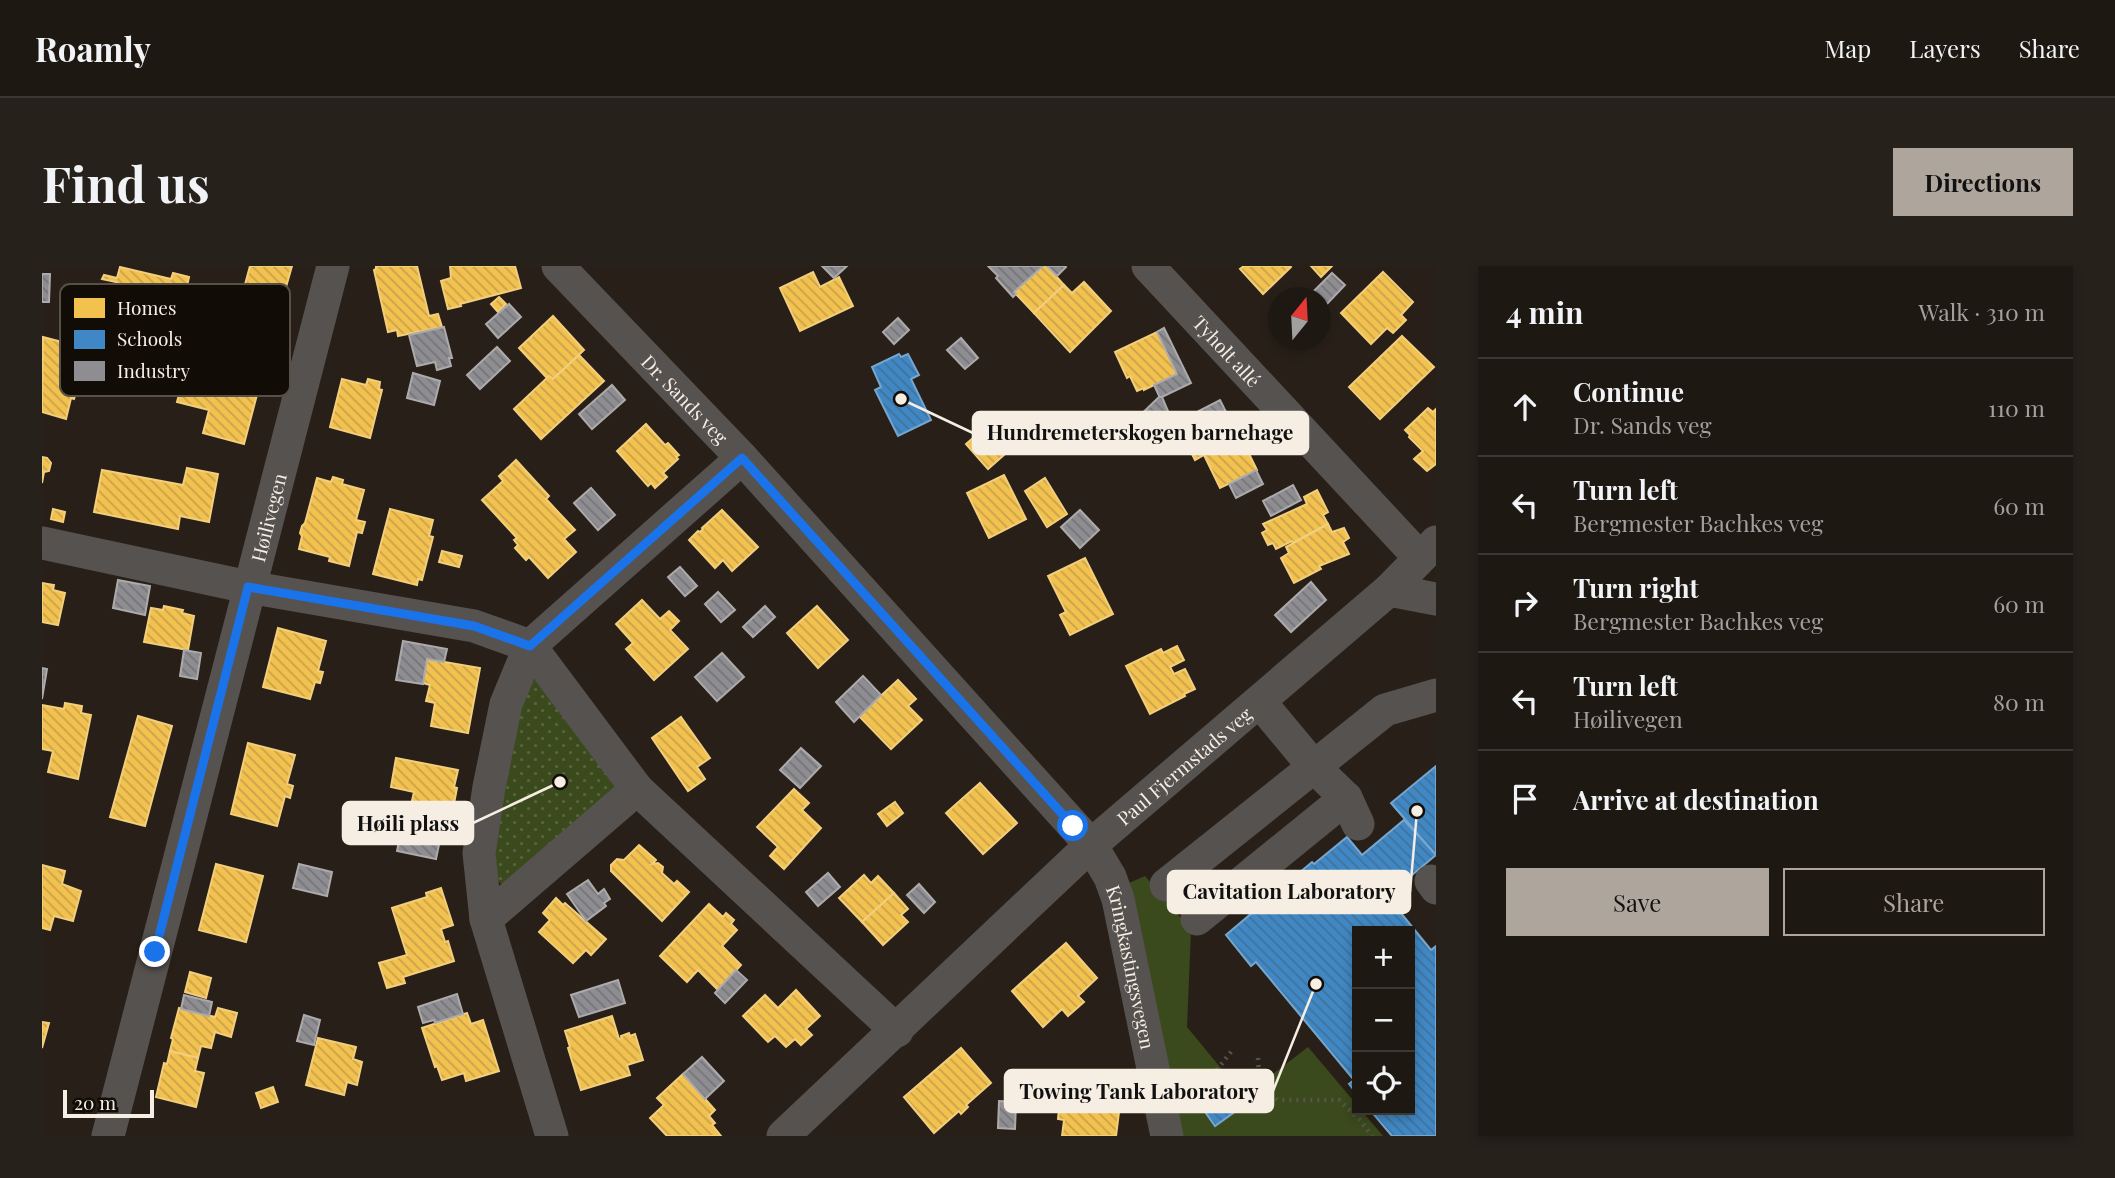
<!DOCTYPE html>
<meta charset="utf-8">
<style>
:root{--surface:#1e1812;--page:#26211b;--text:#f1f3f6;--muted:#a1a09f;--line:#3c3732;--accent:#aea59c}
body{margin:0;font-family:"Playfair Display",serif;background:var(--page);color:var(--text)}
.controls{position:absolute;right:21px;bottom:21px;display:grid;overflow:hidden;border-radius:0px;box-shadow:0 4px 10px #0003}
.controls button{width:63px;height:63px;display:grid;place-items:center;padding:0;border:0;border-bottom:2px solid var(--line);background:var(--surface);color:var(--text);font:35px sans-serif}
.compass{position:absolute;left:1226px;top:21px;width:63px;height:63px;border-radius:50%;background:var(--surface);box-shadow:0 4px 10px #0003;rotate:18deg}
.scale{position:absolute;left:21px;bottom:18px;width:91px;box-sizing:border-box;padding-left:7px;border:4px solid #f6ede3;border-top:0;font-size:19px;line-height:24px;white-space:nowrap;color:#f6ede3;-webkit-text-stroke:5px #110c06;paint-order:stroke}
.stop{position:absolute;width:21px;height:21px;margin:-16px;border:5px solid #1a73e8;border-radius:50%;background:#fff}
.stop.end{background:#1a73e8;border-color:#fff;box-shadow:0 2px 7px #0008}
.list{margin:0;padding:0;list-style:none}
h2{display:flex;justify-content:space-between;align-items:center;height:91px;margin:0;padding:0 28px;font-size:30px}
h2 small{font-size:23px;font-weight:400;color:var(--muted)}
.list li{display:grid;grid-template-columns:46px 1fr auto;gap:21px;align-items:center;box-sizing:border-box;height:98px;padding:0 28px;border-top:2px solid var(--line)}
.list b{display:block;font-size:26px;white-space:nowrap}
.list p{margin:0;font-size:23px;white-space:nowrap;color:var(--muted)}
.list em{font-size:23px;font-style:normal;color:var(--muted)}
.actions{display:flex;gap:14px;padding:21px 28px}
.actions a{flex:1;padding:16px 0;border:2px solid var(--accent);border-radius:0px;text-align:center;font-size:24px;color:var(--accent)}
.actions .main{background:var(--accent);color:#111}
.icon{flex:none;width:38px;height:38px;fill:none;stroke:currentColor;stroke-width:2;stroke-linecap:round;stroke-linejoin:round}
.map{position:relative;flex:none;width:1394px;height:870px;overflow:hidden;border-radius:0px}
header{display:flex;align-items:center;gap:42px;box-sizing:border-box;height:98px;padding:0 35px;background:var(--surface);border-bottom:2px solid var(--line)}
header strong{font-size:33px}
nav{display:flex;gap:38px;margin-inline-start:auto;font-size:24px}
.intro{display:flex;align-items:center;justify-content:space-between;box-sizing:border-box;height:168px;padding:0 42px}
h1{margin:0;font-size:49px}
.button{padding:18px 32px;border-radius:0px;background:var(--accent);color:#111;font-size:24px;font-weight:700}
main{display:flex;gap:42px;padding:0 42px}
aside{flex:1;background:var(--surface);border-radius:0px;box-shadow:0 4px 10px #0003}
.map>svg:first-child{display:block}
</style>
<header>
<strong>Roamly</strong>
<nav><a>Map</a><a>Layers</a><a>Share</a></nav>
</header>
<div class="intro"><h1>Find us</h1><a class="button">Directions</a></div>
<main>
<div class="map">
<svg width="1394" height="870" viewBox="0 0 1394 870">
<defs>
<pattern id="park-dots" width="8" height="8" patternUnits="userSpaceOnUse" patternTransform="scale(1.75)"><rect width="8" height="8" fill="#3b4a1d"/><path d="M2 2h.1M6 6h.1" fill="none" stroke="#58643e" stroke-width="1.8" stroke-linecap="round"/></pattern>
<pattern id="homes-back-hatch" width="6" height="6" patternUnits="userSpaceOnUse" patternTransform="scale(1.75)"><rect width="6" height="6" fill="#f2c14e"/><path d="M-1 5l2 2M0 0l6 6M5-1l2 2" fill="none" stroke="#c8a24c"/></pattern>
<pattern id="schools-back-hatch" width="6" height="6" patternUnits="userSpaceOnUse" patternTransform="scale(1.75)"><rect width="6" height="6" fill="#3f88c5"/><path d="M-1 5l2 2M0 0l6 6M5-1l2 2" fill="none" stroke="#437198"/></pattern>
<pattern id="industry-back-hatch" width="6" height="6" patternUnits="userSpaceOnUse" patternTransform="scale(1.75)"><rect width="6" height="6" fill="#8d8d92"/><path d="M-1 5l2 2M0 0l6 6M5-1l2 2" fill="none" stroke="#767477"/></pattern>
</defs>
<rect width="100%" height="100%" fill="#282018"/>
<!-- grass -->
<polygon fill="#3b4a1d" points="1103,610 1149,664 1145,761 1187,812 1227,811 1266,781 1315,839 1315,844 1319,844 1341,870 1139,870 1087,617"/>
<!-- park -->
<polygon fill="url(#park-dots)" points="496,413 576,519 463,624 456,614 452,577 478,440 490,415"/>
<!-- homes -->
<g fill="url(#homes-back-hatch)" stroke="#f3ce7b" stroke-width="2">
<polygon points="208,0 250,0 240,35 246,36 242,50 236,49 226,85 188,74"/>
<polygon points="334,0 375,0 387,50 396,48 400,61 356,70 355,64 346,66 332,4 334,3"/>
<polygon points="408,0 473,0 479,22 418,38 419,40 406,43 399,15 409,12"/>
<polygon points="1001,0 1005,0 1022,19 992,47 972,26"/>
<polygon points="1202,0 1248,0 1249,1 1221,28 1198,3"/>
<polygon points="1269,0 1290,0 1279,11"/>
<polygon points="78,1 129,13 131,7 147,11 140,43 126,39 120,66 66,54 74,16 60,13 62,9 75,12"/>
<polygon points="771,6 778,21 797,11 811,40 758,65 738,22"/>
<polygon points="1341,6 1371,36 1359,49 1364,54 1351,67 1345,62 1329,78 1299,47"/>
<polygon points="1042,16 1069,45 1028,86 992,47 1022,19 1030,27"/>
<polygon points="457,31 464,38 456,46 449,38"/>
<polygon points="511,50 542,84 511,113 507,110 505,112 477,82"/>
<polygon points="1115,66 1135,108 1102,124 1102,122 1095,125 1088,110 1085,112 1073,86"/>
<polygon points="1360,70 1392,101 1338,153 1307,121"/>
<polygon points="1,71 43,82 34,116 37,117 32,133 29,132 24,153 0,146"/>
<polygon points="537,89 562,115 499,173 472,143 507,110 511,113"/>
<polygon points="143,106 216,125 202,178 161,167 167,144 135,136"/>
<polygon points="300,113 324,119 326,113 338,116 337,123 340,124 328,172 288,161"/>
<polygon points="1386,142 1391,146 1394,143 1394,198 1385,205 1372,193 1381,185 1367,171 1368,169 1363,164"/>
<polygon points="1187,147 1215,204 1178,222 1162,189 1153,194 1141,170"/>
<polygon points="948,157 970,182 946,203 924,178"/>
<polygon points="604,158 623,179 626,177 637,189 634,191 636,193 621,207 625,211 613,222 609,217 606,220 575,185"/>
<polygon points="0,191 5,192 9,197 7,205 2,206 0,217"/>
<polygon points="474,194 507,230 504,233 533,264 522,273 534,286 506,312 487,291 484,294 473,282 476,279 472,274 475,272 440,234 461,215 457,210"/>
<polygon points="145,202 176,208 167,256 138,250 136,263 52,246 60,204 141,219"/>
<polygon points="962,209 984,253 947,272 925,227"/>
<polygon points="291,211 301,214 300,218 322,224 314,254 323,256 320,267 315,266 307,300 287,295 288,291 257,283 260,270 258,267 260,260 263,257 275,212 289,216"/>
<polygon points="1003,212 1025,248 1005,261 983,225"/>
<polygon points="1275,224 1286,246 1281,249 1286,258 1251,277 1250,275 1234,283 1231,277 1226,279 1220,267 1225,264 1221,258 1265,238 1262,231"/>
<polygon points="11,243 23,246 21,256 9,253"/>
<polygon points="348,243 391,254 387,270 391,271 380,314 376,313 375,319 331,308"/>
<polygon points="680,244 716,281 690,305 681,294 673,302 647,274 656,265 658,266 661,263 660,262"/>
<polygon points="1286,258 1290,266 1302,262 1307,272 1301,276 1307,288 1277,300 1279,303 1252,317 1239,292 1247,287 1244,281"/>
<polygon points="400,285 420,290 417,301 397,296"/>
<polygon points="1043,292 1071,348 1028,369 1018,349 1024,346 1006,310"/>
<polygon points="0,317 12,319 11,324 23,327 16,359 0,356"/>
<polygon points="600,334 618,353 627,345 637,355 628,364 646,383 612,414 584,383 591,377 574,358"/>
<polygon points="122,340 141,344 140,347 152,350 146,384 102,376 109,342 121,344"/>
<polygon points="775,340 806,374 776,402 745,367"/>
<polygon points="236,362 284,375 276,405 281,406 278,417 273,416 268,433 221,421"/>
<polygon points="1135,380 1142,394 1128,401 1132,408 1143,403 1153,423 1142,428 1143,430 1108,448 1084,400 1119,383 1121,387"/>
<polygon points="385,393 438,402 426,467 389,460 393,437 384,435 388,419 381,417"/>
<polygon points="856,414 874,433 866,440 880,454 849,483 817,450"/>
<polygon points="23,437 40,440 39,447 49,449 36,513 6,506 11,485 0,483 0,439 22,443"/>
<polygon points="96,450 130,460 103,560 68,551"/>
<polygon points="639,451 668,492 655,501 663,513 646,525 610,472"/>
<polygon points="206,477 253,489 245,518 251,520 248,532 243,530 235,560 189,548"/>
<polygon points="354,492 416,504 412,521 415,522 410,548 407,548 402,569 364,561 372,526 349,521"/>
<polygon points="938,517 975,557 941,588 904,547"/>
<polygon points="752,523 767,537 760,544 779,562 742,603 728,590 736,581 715,561"/>
<polygon points="853,536 861,547 845,560 836,548"/>
<polygon points="597,579 614,594 610,598 616,597 621,601 620,607 632,618 635,615 647,626 620,655 569,605 569,599 575,593 582,594"/>
<polygon points="174,598 221,610 204,676 157,664"/>
<polygon points="0,599 23,605 20,618 39,625 31,655 12,650 8,664 0,662"/>
<polygon points="822,609 829,617 836,610 852,627 820,656 797,632"/>
<polygon points="399,622 411,659 399,663 403,676 406,675 412,695 361,711 363,717 345,722 337,697 365,689 350,642 385,631 384,627"/>
<polygon points="852,627 866,643 859,649 866,656 841,679 820,656"/>
<polygon points="514,632 521,639 523,637 564,673 549,689 544,684 531,697 497,666 508,654 501,647"/>
<polygon points="667,638 681,651 684,647 692,654 689,658 695,664 680,680 699,699 676,724 656,704 645,716 618,690"/>
<polygon points="1024,677 1055,712 1036,730 1042,736 1026,750 1020,743 1001,761 970,725"/>
<polygon points="148,706 169,712 164,732 143,726"/>
<polygon points="754,724 778,750 764,763 770,769 759,779 753,773 744,781 733,770 726,776 701,750 723,729 736,742"/>
<polygon points="137,742 173,751 176,742 195,747 189,771 173,766 169,782 159,780 156,792 128,785 131,773 129,772"/>
<polygon points="425,747 429,758 441,754 457,805 424,815 422,807 400,814 395,800 393,801 380,762"/>
<polygon points="570,750 577,773 580,772 579,770 587,767 588,770 593,768 601,794 585,799 588,809 539,824 526,782 528,781 523,765"/>
<polygon points="0,756 7,757 0,782"/>
<polygon points="276,772 314,781 311,793 320,796 315,819 305,816 302,829 264,819"/>
<polygon points="919,782 949,817 924,839 926,841 919,848 917,845 892,867 862,831"/>
<polygon points="128,785 156,792 153,805 162,807 154,841 114,831 122,797 125,798"/>
<polygon points="641,808 673,844 667,850 673,857 670,859 679,870 625,870 608,852 622,839 615,832"/>
<polygon points="231,821 236,836 219,842 214,827"/>
<polygon points="1059,836 1078,838 1074,870 1020,870 1022,854 1016,853 1017,843 1023,844 1024,839 1040,841 1041,838 1054,839 1053,842 1058,843"/>
</g>
<!-- schools -->
<g fill="url(#schools-back-hatch)" stroke="#76a6ce" stroke-width="2">
<polygon points="857,88 859,91 866,88 877,109 869,113 889,154 856,170 833,124 839,121 830,101"/>
<polygon points="1394,500 1394,589 1349,537"/>
<polygon points="1362,554 1394,589 1345,630 1389,684 1394,680 1394,870 1350,870 1328,844 1368,844 1368,665 1315,665 1315,828 1307,818 1312,814 1214,696 1209,700 1184,669 1270,596 1272,598 1305,571 1320,589"/>
<polygon points="1181,828 1194,845 1173,860 1161,843"/>
</g>
<!-- industry -->
<g fill="url(#industry-back-hatch)" stroke="#acaaaa" stroke-width="2">
<polygon points="780,0 805,0 792,12"/>
<polygon points="946,0 1001,0 972,26 974,28 971,31 954,12 956,10"/>
<polygon points="1005,0 1023,0 1024,1 1015,10"/>
<polygon points="1290,7 1303,19 1281,42 1279,40 1279,32 1270,32 1268,29"/>
<polygon points="0,8 8,8 7,36 0,36"/>
<polygon points="467,38 479,51 456,72 444,58"/>
<polygon points="856,52 867,64 852,78 841,66"/>
<polygon points="402,61 410,92 407,92 409,100 395,104 393,96 375,100 367,69"/>
<polygon points="1122,62 1149,117 1118,132 1112,119 1135,108 1115,66"/>
<polygon points="919,72 936,92 923,103 905,84"/>
<polygon points="455,81 468,95 438,123 425,109"/>
<polygon points="371,107 398,115 392,139 365,132"/>
<polygon points="570,119 583,134 550,163 537,148"/>
<polygon points="1117,131 1120,131 1126,145 1106,163 1093,154"/>
<polygon points="1178,134 1185,148 1149,166 1145,157 1153,153 1151,148"/>
<polygon points="1214,204 1221,218 1194,232 1187,218"/>
<polygon points="1251,219 1259,234 1229,250 1221,235"/>
<polygon points="549,222 573,249 556,264 532,237"/>
<polygon points="1038,244 1057,264 1038,282 1019,261"/>
<polygon points="638,301 655,320 643,330 626,311"/>
<polygon points="76,314 108,320 103,349 71,342"/>
<polygon points="1269,316 1284,334 1249,366 1233,349"/>
<polygon points="676,326 693,344 679,356 663,338"/>
<polygon points="723,340 733,351 711,371 701,361"/>
<polygon points="361,375 405,383 402,396 385,393 381,418 354,414"/>
<polygon points="142,384 159,387 155,413 138,410"/>
<polygon points="680,387 702,411 675,435 653,411"/>
<polygon points="0,402 5,403 0,433"/>
<polygon points="821,410 839,429 812,456 794,436"/>
<polygon points="759,482 779,500 758,522 738,504"/>
<polygon points="361,556 365,557 364,561 399,569 394,593 355,585"/>
<polygon points="257,598 290,606 285,630 251,622"/>
<polygon points="786,607 798,621 776,640 764,626"/>
<polygon points="546,614 556,628 562,623 568,633 562,637 564,640 544,655 525,628"/>
<polygon points="877,618 893,636 882,647 865,629"/>
<polygon points="694,704 705,714 683,737 673,727"/>
<polygon points="576,714 583,737 537,751 529,729"/>
<polygon points="415,728 421,748 393,757 392,754 381,757 376,741"/>
<polygon points="142,729 170,736 167,750 139,743"/>
<polygon points="262,749 278,754 272,779 255,775"/>
<polygon points="660,791 682,815 663,833 641,808"/>
<polygon points="957,835 974,836 973,863 956,862"/>
</g>
<g fill="none" stroke-linecap="round" stroke-linejoin="round">
<!-- path -->
<g stroke="#585450" stroke-width="4.5" stroke-dasharray="2 5" stroke-linecap="butt">
<polyline points="1216,792 1218,822 1236,834 1297,834 1318,854 1330,870"/>
<polyline points="1149,837 1192,782"/>
</g>
<!-- minor -->
<g stroke="#565250" stroke-width="33">
<path id="s1" d="M516,0L700,192L1049,579L1068,611L1076,633L1125,870"/>
<path id="s2" d="M1106,0L1378,292"/>
<polyline points="0,277 206,321 432,360 488,380 700,192"/>
<polyline points="1347,324 1394,333"/>
<polyline points="488,380 595,523 855,765"/>
<polyline points="488,380 464,438 447,521 437,587 444,653 510,870"/>
<polyline points="1218,436 1272,501 1304,532 1316,558"/>
<polyline points="1389,615 1394,622"/>
<polyline points="1124,619 1343,444 1394,429"/>
<polyline points="444,653 595,523"/>
<polyline points="1155,653 1304,532"/>
<path id="s3" d="M66,870L291,0"/>
<path id="s4" d="M741,870L1049,579L1347,324L1394,276"/>
</g>
</g>
<g fill="none" stroke-linecap="round" stroke-linejoin="round">
<!-- route -->
<polyline stroke="#1a73e8" stroke-width="9" points="113,686 206,321 432,360 488,380 700,192 1031,560"/>
</g>
<g text-anchor="middle" dominant-baseline="central" stroke-width="7" stroke-linejoin="round" paint-order="stroke">
<!-- street labels -->
<g font-size="19" fill="#f6ede3" stroke="#110c06">
<text stroke="none"><textPath href="#s2" startOffset="116">Tyholt allé</textPath></text>
<text stroke="none"><textPath href="#s1" startOffset="184">Dr. Sands veg</textPath></text>
<text stroke="none"><textPath href="#s3" startOffset="639">Høilivegen</textPath></text>
<text stroke="none"><textPath href="#s4" startOffset="546">Paul Fjermstads veg</textPath></text>
<text stroke="none"><textPath href="#s1" startOffset="917">Kringkastingsvegen</textPath></text>
</g>
</g>
<!-- legend -->
<rect x="18" y="18" width="230" height="112" rx="10" fill="#110c06" stroke="#565048" stroke-width="2"/>
<rect x="32" y="32" width="31" height="20" fill="#f2c14e"/>
<rect x="32" y="64" width="31" height="19" fill="#3f88c5"/>
<rect x="32" y="95" width="31" height="20" fill="#8d8d92"/>
<g font-size="19" fill="#f6ede3">
<text x="75" y="49">Homes</text>
<text x="75" y="80">Schools</text>
<text x="75" y="112">Industry</text>
</g>
<!-- callouts -->
<path fill="none" stroke="#f6ede3" stroke-width="2.5" d="M859 133L931 167M518 516L431 557M1375 545L1368 626M1274 718L1231 825"/>
<g fill="#f6ede3" stroke="#110c06" stroke-width="2.5">
<circle cx="859" cy="133" r="7"/>
<circle cx="518" cy="516" r="7"/>
<circle cx="1375" cy="545" r="7"/>
<circle cx="1274" cy="718" r="7"/>
</g>
<g fill="#f6ede3" stroke="#f6ede3" stroke-width="2.5">
<rect x="931" y="146" width="335" height="42" rx="7"/>
<rect x="301" y="536" width="130" height="42" rx="7"/>
<rect x="1126" y="605" width="242" height="42" rx="7"/>
<rect x="963" y="804" width="268" height="42" rx="7"/>
</g>
<g font-size="21" text-anchor="middle" font-weight="bold" fill="#111">
<text x="1098" y="174">Hundremeterskogen barnehage</text>
<text x="366" y="565">Høili plass</text>
<text x="1247" y="633">Cavitation Laboratory</text>
<text x="1097" y="833">Towing Tank Laboratory</text>
</g>
</svg>
<div class="controls">
<button>+</button>
<button>−</button>
<button><svg class="icon" aria-label="locate" viewBox="0 0 24 24"><circle cx="12" cy="12" r="6"/><path d="M12 2v4M12 18v4M2 12h4M18 12h4"/></svg></button>
</div>
<svg class="compass" viewBox="-18 -18 36 36"><path d="M0-13l5 13h-10z" fill="#e53935"/><path d="M0 13l5-13h-10z" fill="#a1a09f"/></svg>
<div class="scale">20 m</div>
<div class="stop" style="left:1031px;top:560px"></div>
<div class="stop end" style="left:113px;top:686px"></div>
</div>
<aside>
<h2>4 min<small>Walk · 310 m</small></h2>
<ul class="list">
<li><svg class="icon" aria-label="ahead" viewBox="0 0 24 24"><path d="M12 20V5M6 11l6-6 6 6"/></svg><div><b>Continue</b><p>Dr. Sands veg</p></div><em>110 m</em></li>
<li><svg class="icon" aria-label="left" viewBox="0 0 24 24"><path d="M17 20v-9H6M10 6l-5 5 5 5"/></svg><div><b>Turn left</b><p>Bergmester Bachkes veg</p></div><em>60 m</em></li>
<li><svg class="icon" aria-label="right" viewBox="0 0 24 24"><path d="M7 20v-9h11M14 6l5 5-5 5"/></svg><div><b>Turn right</b><p>Bergmester Bachkes veg</p></div><em>60 m</em></li>
<li><svg class="icon" aria-label="left" viewBox="0 0 24 24"><path d="M17 20v-9H6M10 6l-5 5 5 5"/></svg><div><b>Turn left</b><p>Høilivegen</p></div><em>80 m</em></li>
<li><svg class="icon" aria-label="arrive" viewBox="0 0 24 24"><path d="M6 21V4h12l-3 4 3 4H6"/></svg><div><b>Arrive at destination</b></div></li>
</ul>
<div class="actions"><a class="main">Save</a><a>Share</a></div>
</aside>
</main>
